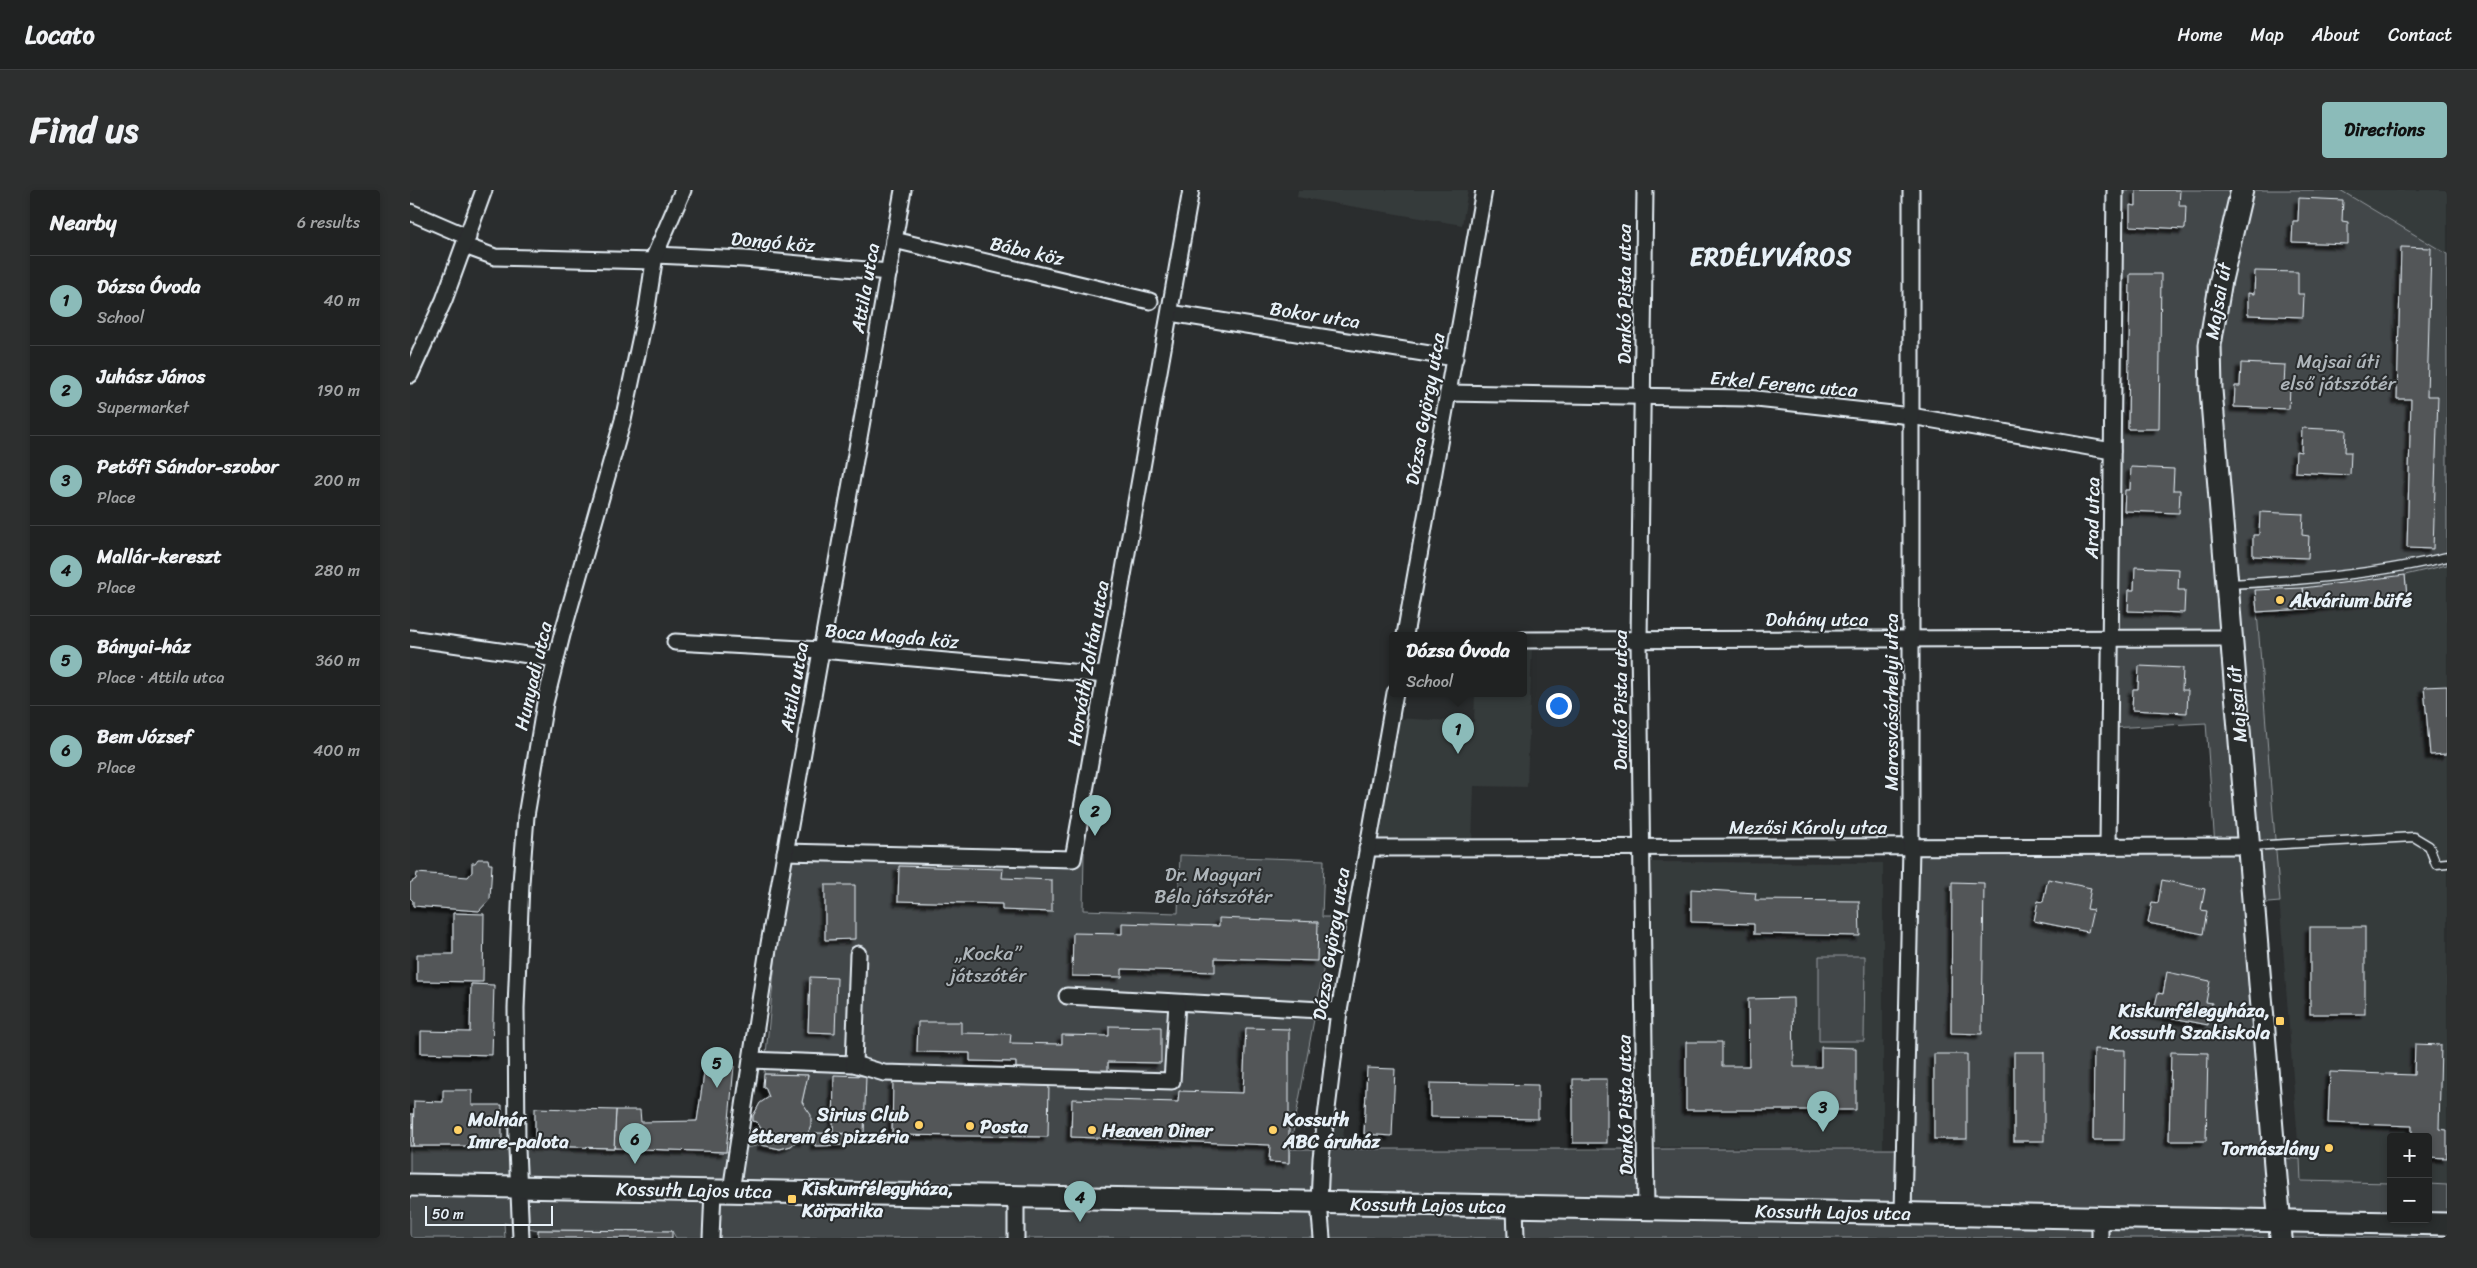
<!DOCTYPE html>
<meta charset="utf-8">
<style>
:root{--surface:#202222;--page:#2d2f2f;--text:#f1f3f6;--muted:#a2a4a5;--line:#3d3f40;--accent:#8bbbb9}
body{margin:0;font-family:Sriracha,sans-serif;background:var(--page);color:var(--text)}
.controls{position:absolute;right:15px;bottom:15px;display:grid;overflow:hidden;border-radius:5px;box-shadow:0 2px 8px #0003}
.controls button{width:45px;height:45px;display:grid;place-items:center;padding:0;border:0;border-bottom:1px solid var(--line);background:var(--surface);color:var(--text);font:25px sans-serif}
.scale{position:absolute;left:15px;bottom:12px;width:128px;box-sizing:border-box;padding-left:5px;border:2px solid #e8f1f8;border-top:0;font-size:14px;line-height:18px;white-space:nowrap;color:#e8f1f8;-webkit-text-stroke:4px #2a2d2e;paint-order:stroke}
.you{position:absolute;left:1148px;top:515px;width:18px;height:18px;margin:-12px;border:4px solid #fff;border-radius:50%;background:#1a73e8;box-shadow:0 0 0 8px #1a73e833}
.badge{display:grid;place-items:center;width:32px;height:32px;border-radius:50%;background:var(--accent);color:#111;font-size:16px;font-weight:700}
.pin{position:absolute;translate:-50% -41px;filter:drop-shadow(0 1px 2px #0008)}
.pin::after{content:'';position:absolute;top:26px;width:18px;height:15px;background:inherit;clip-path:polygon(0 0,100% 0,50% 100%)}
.popup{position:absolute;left:979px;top:442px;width:138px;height:65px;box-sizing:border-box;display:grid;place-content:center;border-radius:5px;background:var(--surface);filter:drop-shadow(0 1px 4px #0005);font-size:16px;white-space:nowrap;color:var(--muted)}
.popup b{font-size:19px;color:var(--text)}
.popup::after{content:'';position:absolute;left:50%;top:100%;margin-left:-10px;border:10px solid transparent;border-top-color:var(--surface)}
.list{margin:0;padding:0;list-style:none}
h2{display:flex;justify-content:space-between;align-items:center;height:65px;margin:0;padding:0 20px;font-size:21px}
h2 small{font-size:16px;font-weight:400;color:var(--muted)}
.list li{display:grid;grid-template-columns:32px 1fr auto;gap:15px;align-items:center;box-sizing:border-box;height:90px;padding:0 20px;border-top:1px solid var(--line)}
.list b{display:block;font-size:19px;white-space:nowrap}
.list p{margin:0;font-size:16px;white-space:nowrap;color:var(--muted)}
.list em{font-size:16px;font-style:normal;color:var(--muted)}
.map{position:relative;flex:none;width:2037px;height:1048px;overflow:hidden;border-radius:5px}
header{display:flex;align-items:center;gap:30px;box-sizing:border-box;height:70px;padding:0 25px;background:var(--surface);border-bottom:1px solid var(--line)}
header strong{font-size:24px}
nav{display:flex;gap:28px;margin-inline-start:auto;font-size:18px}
.intro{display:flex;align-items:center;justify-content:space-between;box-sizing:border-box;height:120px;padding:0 30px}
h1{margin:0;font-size:35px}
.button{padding:12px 22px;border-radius:5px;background:var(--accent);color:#111;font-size:18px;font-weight:700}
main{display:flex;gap:30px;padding:0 30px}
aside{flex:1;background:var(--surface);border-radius:5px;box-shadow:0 2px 8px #0003}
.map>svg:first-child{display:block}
</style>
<header>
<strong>Locato</strong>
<nav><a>Home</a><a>Map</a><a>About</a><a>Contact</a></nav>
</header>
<div class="intro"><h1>Find us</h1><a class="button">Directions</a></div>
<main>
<aside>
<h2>Nearby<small>6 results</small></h2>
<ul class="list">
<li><span class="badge">1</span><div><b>Dózsa Óvoda</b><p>School</p></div><em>40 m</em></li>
<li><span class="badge">2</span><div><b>Juhász János</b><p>Supermarket</p></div><em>190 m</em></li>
<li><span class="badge">3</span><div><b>Petőfi Sándor-szobor</b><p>Place</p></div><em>200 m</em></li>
<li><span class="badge">4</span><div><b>Mallár-kereszt</b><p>Place</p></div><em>280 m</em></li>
<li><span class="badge">5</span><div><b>Bányai-ház</b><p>Place · Attila utca</p></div><em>360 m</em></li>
<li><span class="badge">6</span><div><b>Bem József</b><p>Place</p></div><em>400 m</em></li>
</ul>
</aside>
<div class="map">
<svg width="2037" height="1048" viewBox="0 0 2037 1048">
<defs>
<filter id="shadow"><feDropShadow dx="-4.5" dy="4.5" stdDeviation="1" flood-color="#0009"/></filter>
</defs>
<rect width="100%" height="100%" fill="#2a2d2e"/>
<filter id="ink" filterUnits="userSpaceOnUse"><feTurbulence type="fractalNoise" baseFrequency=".02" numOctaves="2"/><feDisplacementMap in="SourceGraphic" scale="10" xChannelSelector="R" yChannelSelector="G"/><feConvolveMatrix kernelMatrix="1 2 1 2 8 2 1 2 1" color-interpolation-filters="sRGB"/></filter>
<g filter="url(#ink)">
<!-- built -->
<g fill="#363a3b">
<polygon points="888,0 1058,0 1052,35 887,7"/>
<polygon points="1930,0 2037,0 2037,64"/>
<polygon points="2037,375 2037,995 2018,994 2018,947 1981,947 1981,993 1891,991 1847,422 1896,419 1997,407 1995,385"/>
<polygon points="1113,454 1122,454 1117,597 1064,596 1062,654 962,653 984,528 1064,532 1065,503 1113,503"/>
<polygon points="1242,672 1473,673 1473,958 1243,957"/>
<polygon points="925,920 936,921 933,949 921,948"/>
</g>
<!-- green -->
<g fill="#424648" stroke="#959ca0" fill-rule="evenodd">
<path d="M1706,0H1831L1801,200L1832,0H1930L2037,64V375L1995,385L1997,407L1896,419L1847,422L1870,712L1846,714L1865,968L1890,969L1891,991L1981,993V1029H2018V994L2037,995V1048H266L262,1041L128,1040L94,1033L95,1048H0V956H125L316,962L351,955L370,959L381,956L389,949L394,951C403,936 402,926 392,912L398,885L354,884L376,661L674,662L673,720L768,723L770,665L914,670L912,727H923L880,959H1495L1502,657L1805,656L1796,533L1700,538ZM405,943L438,944V955L405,956ZM860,955L880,959L879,973L859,972Z"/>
<polygon points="1409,766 1455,766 1454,851 1409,851"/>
</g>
<!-- building -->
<g fill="#535759" stroke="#e8f1f8" filter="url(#shadow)">
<polygon points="1726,0 1770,0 1769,16 1776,16 1775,39 1720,36 1720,15 1726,16"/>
<polygon points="1889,8 1933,10 1932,31 1938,32 1938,54 1882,52 1883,31 1888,31"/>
<polygon points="1991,57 2021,58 2017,206 2028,206 2023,359 1997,358 2001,209 1987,209"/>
<polygon points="1845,81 1888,82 1888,104 1894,104 1893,127 1838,125 1838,103 1844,104"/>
<polygon points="1720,84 1751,84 1749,239 1718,239"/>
<polygon points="1831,173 1875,175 1874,196 1880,197 1879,219 1824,217 1825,196 1830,196"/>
<polygon points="1892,238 1936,240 1935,262 1941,262 1940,285 1885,282 1886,261 1891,262"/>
<polygon points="1721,277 1764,279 1763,300 1770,300 1769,323 1714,321 1715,300 1720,300"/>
<polygon points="1850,322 1893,324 1892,345 1899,346 1898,368 1843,366 1843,345 1849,345"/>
<polygon points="1725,377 1769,379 1768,400 1775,400 1774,423 1718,421 1719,400 1724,400"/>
<polygon points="1995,385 1997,407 1896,419 1893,398"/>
<polygon points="1893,398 1896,419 1847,422 1845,400"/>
<polygon points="1729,476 1773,478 1772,500 1778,500 1777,523 1722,520 1723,499 1728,499"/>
<polygon points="2037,496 2037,564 2020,565 2014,497"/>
<polygon points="68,669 78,669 79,674 82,674 80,709 69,721 3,716 3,711 0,708 0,693 6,689 7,683 58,687 62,682 62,673 65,673"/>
<polygon points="489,676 593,679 592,688 642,690 642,722 592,720 592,714 488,711"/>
<polygon points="1638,689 1681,698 1677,719 1683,720 1678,742 1624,731 1628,711 1633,712"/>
<polygon points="1752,690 1795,699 1791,720 1797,721 1793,744 1738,733 1742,712 1748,713"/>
<polygon points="1542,692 1574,693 1572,844 1541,843"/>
<polygon points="415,695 445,695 445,749 415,750"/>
<polygon points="1281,699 1346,703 1345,710 1449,711 1450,746 1344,744 1344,734 1281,732"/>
<polygon points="43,723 74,724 73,792 7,791 7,764 43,764"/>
<polygon points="809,728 908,732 907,771 805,768 805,782 712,779 712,787 662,786 663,743 712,744 712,733 809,736"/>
<rect x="1900" y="737" width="55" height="87"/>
<polygon points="1757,782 1800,791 1796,812 1802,813 1798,835 1743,824 1748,803 1753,804"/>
<polygon points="400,787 427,788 425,843 398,842"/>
<polygon points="61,794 84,795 82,865 11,863 11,841 60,842"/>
<polygon points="1383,808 1384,877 1411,877 1411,857 1446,858 1446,920 1276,920 1276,852 1312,852 1312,876 1339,876 1338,809"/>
<polygon points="508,832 551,832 551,843 601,844 600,853 652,854 652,845 699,846 699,836 751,837 751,873 698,872 698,883 606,882 606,872 560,871 560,863 507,862"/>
<polygon points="836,838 879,839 879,973 859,972 860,955 661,947 662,909 768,912 769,901 833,903"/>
<polygon points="2005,854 2031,855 2029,939 2037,940 2037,968 2018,967 2018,947 2002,947 2002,936 1918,933 1920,882 2004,885"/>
<polygon points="1684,859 1715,860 1714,950 1683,950"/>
<rect x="1604" y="862" width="30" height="89"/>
<polygon points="1761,862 1798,863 1796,951 1759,951"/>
<rect x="1524" y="864" width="33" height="85"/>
<polygon points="296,870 324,876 316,962 204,958 206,920 230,920 231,932 287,931"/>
<polygon points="957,878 985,879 982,946 954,944"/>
<polygon points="354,884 398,885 392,912 401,925 401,936 394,952 389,949 381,956 370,959 351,955 356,947 347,932 343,931 343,926 350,913 359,907 355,897 353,897"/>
<polygon points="424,885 456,886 454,944 423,943"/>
<rect x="1163" y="889" width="34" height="64"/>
<polygon points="483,891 639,893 638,947 482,945"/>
<polygon points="1020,893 1128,895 1128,929 1020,927"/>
<polygon points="33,900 62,900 62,915 92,915 92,956 3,956 4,911 33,912"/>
<polygon points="125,918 206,920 204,958 125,956"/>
<rect x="0" y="924" width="3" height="32"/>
<polygon points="405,943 438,944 438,955 405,956"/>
<polygon points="128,1040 262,1041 262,1048 128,1048"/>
</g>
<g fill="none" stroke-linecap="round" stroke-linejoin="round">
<defs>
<g id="lane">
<path d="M1819,394C1893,391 1966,384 2037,367"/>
<polyline points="1840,656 2004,647 2019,656 2026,674 2037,673"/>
</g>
<g id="street">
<polyline points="1235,0 1229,450 1236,1019"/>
<polyline points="0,22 58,47"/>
<polyline points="484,50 740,111"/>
<polyline points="55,56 85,67 244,71"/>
<polyline points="245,65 334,69 479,82"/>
<polyline points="760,123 1045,168"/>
<polyline points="0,185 34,110 74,0"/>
<polyline points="1038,203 1337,208 1501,226 1702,261"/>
<polyline points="995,445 1074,0"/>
<polyline points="0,448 146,469"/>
<polyline points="1113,450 1822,448"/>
<polyline points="265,452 411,460 696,485"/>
<polyline points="1698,656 1705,0"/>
<polyline points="957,658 1840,656"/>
<polyline points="375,662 663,669 781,0"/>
<polyline points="657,806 929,821"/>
<polyline points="341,870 444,874 474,883 762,891 767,813"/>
<polyline points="444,874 448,764"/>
<polyline points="321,1001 357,765 493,0"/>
<polyline points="606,1007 606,1048"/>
<polyline points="1105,1016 1106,1048"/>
<polyline points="1493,1024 1501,657 1501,0"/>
<polyline points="111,1048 107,959 106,818 111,693 116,626 135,513 152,445 213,230 237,118 245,65 273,0"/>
<polyline points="301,1048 303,1001"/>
<polyline points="912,1048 909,1013 911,968 929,821 985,503"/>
<polyline points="1690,1048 1690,1028"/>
</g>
<g id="secondary">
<polyline points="1832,0 1811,90 1800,155 1801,200 1871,1048"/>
<polyline points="0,995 2037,1034"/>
</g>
</defs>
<!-- lane casing -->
<use href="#lane" stroke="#e8f1f8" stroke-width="11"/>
<!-- street casing -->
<use href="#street" stroke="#e8f1f8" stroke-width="19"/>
<!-- secondary casing -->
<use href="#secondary" stroke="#e8f1f8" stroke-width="25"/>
<!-- lane -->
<use href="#lane" stroke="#2a2d2e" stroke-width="8"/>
<!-- street -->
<use href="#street" stroke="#2a2d2e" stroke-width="15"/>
<!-- secondary -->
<use href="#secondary" stroke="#2a2d2e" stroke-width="21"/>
</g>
</g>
<!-- markers -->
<g fill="#ffd166" stroke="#2a2d2e" stroke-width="2">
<circle cx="1870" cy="410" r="5"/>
<rect x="1865" y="826" width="10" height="10" rx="2.5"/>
<circle cx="509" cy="935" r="5"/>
<circle cx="560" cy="936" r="5"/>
<circle cx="48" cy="940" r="5"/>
<circle cx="682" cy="940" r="5"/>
<circle cx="863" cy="940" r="5"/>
<circle cx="1919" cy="958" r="5"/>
<rect x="377" y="1004" width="10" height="10" rx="2.5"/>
</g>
<g text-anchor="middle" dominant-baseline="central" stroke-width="4" stroke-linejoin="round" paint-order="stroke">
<!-- street labels -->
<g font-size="19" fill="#e8f1f8" stroke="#2a2d2e">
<text transform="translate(363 52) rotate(5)">Dongó köz</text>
<text transform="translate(617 61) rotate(13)">Bába köz</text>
<text transform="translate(455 98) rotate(-80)">Attila utca</text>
<text transform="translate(1214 104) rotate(-90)">Dankó Pista utca</text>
<text transform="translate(1808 111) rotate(-80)">Majsai út</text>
<text transform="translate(905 125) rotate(9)">Bokor utca</text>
<text transform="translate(1374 194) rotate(5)">Erkel Ferenc utca</text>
<text transform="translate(1015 219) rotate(-80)">Dózsa György utca</text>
<text transform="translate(1682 328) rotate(-89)">Arad utca</text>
<text x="1407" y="429">Dohány utca</text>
<text transform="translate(482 446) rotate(5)">Boca Magda köz</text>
<text transform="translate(678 473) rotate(-80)">Horváth Zoltán utca</text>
<text transform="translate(123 486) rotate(-77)">Hunyadi utca</text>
<text transform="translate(384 497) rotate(-80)">Attila utca</text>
<text transform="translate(1210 510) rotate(-90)">Dankó Pista utca</text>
<text transform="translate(1481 512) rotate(-90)">Marosvásárhelyi utca</text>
<text transform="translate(1827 514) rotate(-95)">Majsai út</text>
<text x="1398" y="637">Mezősi Károly utca</text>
<text transform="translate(921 754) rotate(-81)">Dózsa György utca</text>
<text transform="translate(1215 915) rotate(-91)">Dankó Pista utca</text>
<text transform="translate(284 1000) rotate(1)">Kossuth Lajos utca</text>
<text transform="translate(1018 1015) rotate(1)">Kossuth Lajos utca</text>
<text transform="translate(1423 1022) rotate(1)">Kossuth Lajos utca</text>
</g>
<!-- park labels -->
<g font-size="19" fill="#aeb5ba" stroke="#2a2d2e">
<text x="1928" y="171">Majsai úti<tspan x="1928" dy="22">első játszótér</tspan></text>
<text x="803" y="684">Dr. Magyari<tspan x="803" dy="22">Béla játszótér</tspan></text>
<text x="578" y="763">„Kocka”<tspan x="578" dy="22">játszótér</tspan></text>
</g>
<!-- poi labels -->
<g font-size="19" font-weight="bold" fill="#e8f1f8" stroke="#2a2d2e" text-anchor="start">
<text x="1880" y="410">Akvárium büfé</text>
<text x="1860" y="820" text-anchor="end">Kiskunfélegyháza,<tspan x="1860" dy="22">Kossuth Szakiskola</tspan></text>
<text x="499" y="924" text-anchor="end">Sirius Club<tspan x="499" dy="22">étterem és pizzéria</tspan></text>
<text x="58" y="929">Molnár<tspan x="58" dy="22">Imre-palota</tspan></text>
<text x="873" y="929">Kossuth<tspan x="873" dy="22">ABC áruház</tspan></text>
<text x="570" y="936">Posta</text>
<text x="692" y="940">Heaven Diner</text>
<text x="1909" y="958" text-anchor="end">Tornászlány</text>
<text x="392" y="998">Kiskunfélegyháza,<tspan x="392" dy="22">Körpatika</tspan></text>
</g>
<!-- district labels -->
<g font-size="24" font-weight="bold" letter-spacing="1" fill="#e8f1f8" stroke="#2a2d2e">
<text x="1361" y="67">ERDÉLYVÁROS</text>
</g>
</g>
</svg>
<div class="controls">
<button>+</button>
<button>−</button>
</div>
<div class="scale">50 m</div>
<div class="you"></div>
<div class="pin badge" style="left:1048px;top:564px">1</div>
<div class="popup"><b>Dózsa Óvoda</b>School</div>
<div class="pin badge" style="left:685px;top:646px">2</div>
<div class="pin badge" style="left:1413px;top:942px">3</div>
<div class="pin badge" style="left:670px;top:1032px">4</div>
<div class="pin badge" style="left:307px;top:898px">5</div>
<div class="pin badge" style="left:225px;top:974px">6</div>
</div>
</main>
